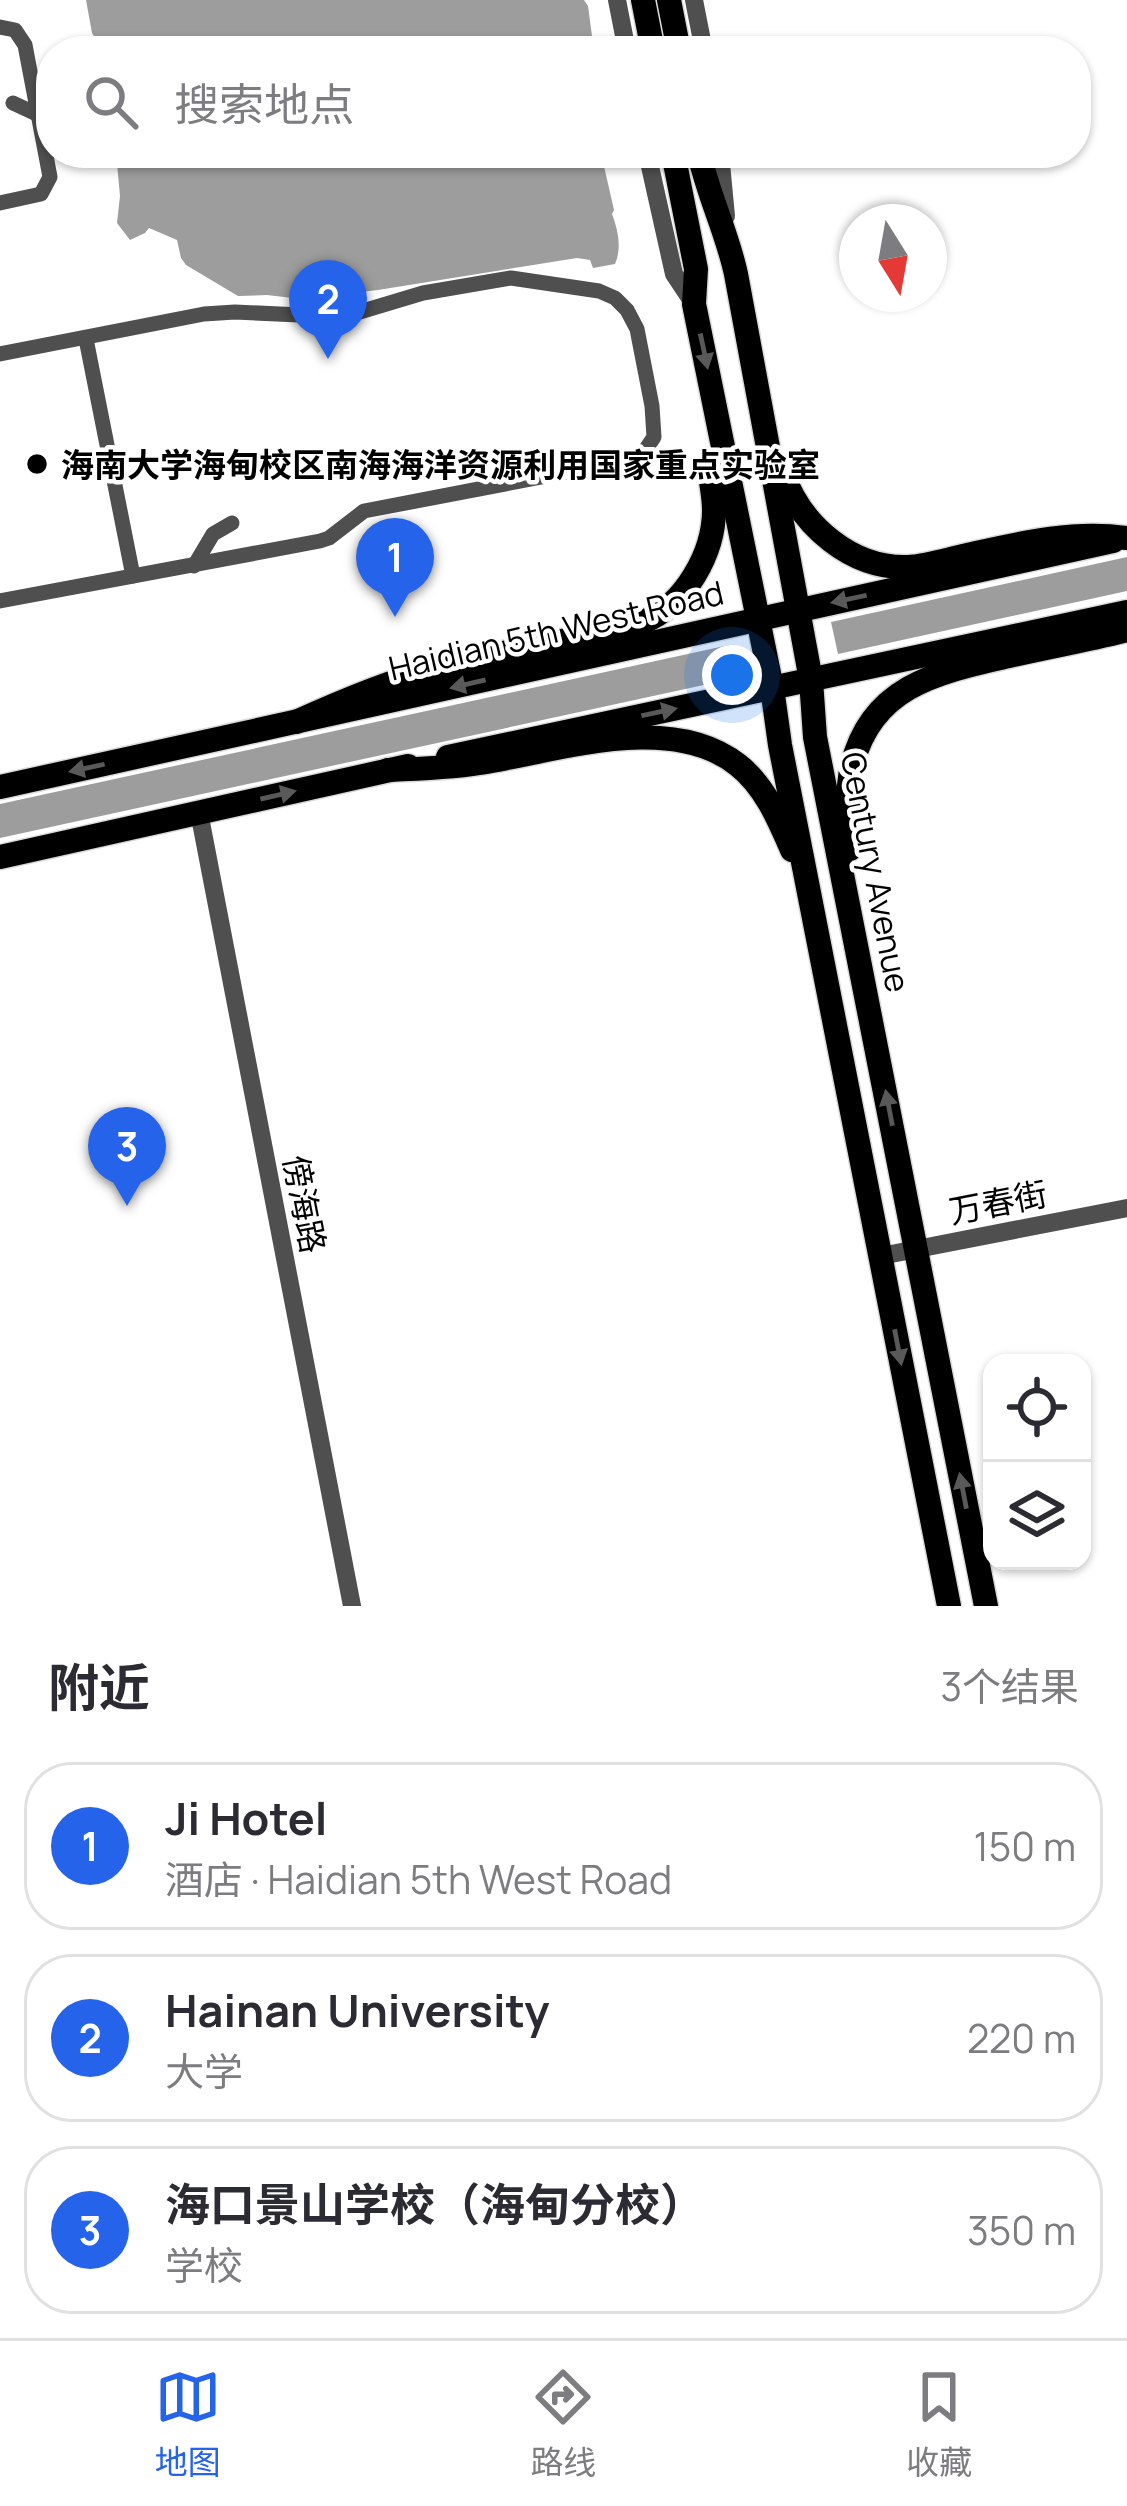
<!DOCTYPE html>
<html lang="zh">
<meta charset="utf-8">
<style>
:root{--surface:#fff;--page:#f7f7f7;--text:#2b2b33;--muted:#7c7c81;--line:#e1e1e2;--accent:#2563eb}
body{margin:0;font-family:Manrope,"Noto Sans SC",sans-serif;background:var(--page);color:var(--text)}
.controls{position:absolute;right:36px;bottom:36px;display:grid;overflow:hidden;border-radius:24px;box-shadow:0 3px 9px #0004}
.controls button{width:108px;height:108px;display:grid;place-items:center;padding:0;border:0;border-bottom:3px solid var(--line);background:var(--surface);color:var(--text);font:60px sans-serif}
.compass{position:absolute;left:839px;top:204px;width:108px;height:108px;border-radius:50%;background:var(--surface);box-shadow:0 3px 9px #0004;rotate:169deg}
.you{position:absolute;left:732px;top:675px;width:42px;height:42px;margin:-30px;border:9px solid #fff;border-radius:50%;background:#1a73e8;box-shadow:0 0 0 18px #1a73e833}
.badge{display:grid;place-items:center;width:78px;height:78px;border-radius:50%;background:var(--accent);color:#fff;font-size:39px;font-weight:700}
.pin{position:absolute;translate:-50% -99px;filter:drop-shadow(0 3px 6px #0008)}
.pin::after{content:'';position:absolute;top:63px;width:42px;height:36px;background:inherit;clip-path:polygon(0 0,100% 0,50% 100%)}
.list{margin:0;padding:0;list-style:none}
h2{display:flex;justify-content:space-between;align-items:center;height:156px;margin:0;padding:0 48px;font-size:51px}
h2 small{font-size:39px;font-weight:400;color:var(--muted)}
.list li{display:grid;grid-template-columns:78px 1fr auto;gap:36px;align-items:center;box-sizing:border-box;height:168px;margin:0 24px 24px;padding:0 24px;border:3px solid var(--line);border-radius:48px}
.list b{display:block;font-size:45px;white-space:nowrap}
.list p{margin:0;font-size:39px;white-space:nowrap;color:var(--muted)}
.list em{font-size:39px;font-style:normal;color:var(--muted)}
.icon{flex:none;width:66px;height:66px;fill:none;stroke:currentColor;stroke-width:2;stroke-linecap:round;stroke-linejoin:round}
.map{position:relative;flex:none;width:1127px;height:1606px;overflow:hidden}
.search{position:absolute;background:var(--surface);box-shadow:0 3px 9px #0004;left:36px;right:36px;top:36px;height:132px;display:flex;align-items:center;gap:30px;box-sizing:border-box;padding:0 42px;border-radius:48px;color:var(--muted);font-size:45px}
.sheet{height:732px;background:var(--surface)}
nav{display:flex;justify-content:space-around;align-items:center;box-sizing:border-box;height:168px;border-top:3px solid var(--line);background:var(--surface);font-size:33px;color:var(--muted)}
nav a{display:grid;justify-items:center;gap:6px}
nav .on{color:var(--accent)}
.map>svg:first-child{display:block}
</style>
<div class="map">
<svg width="1127" height="1606" viewBox="0 0 1127 1606">
<rect width="100%" height="100%" fill="#fff"/>
<!-- water -->
<g fill="#9d9d9d">
<polygon points="86,0 584,0 588,6 594,51 103,51 92,33"/>
<path d="M116,153H601L614,210L612,214C618,230 622,248 615,264L593,268L590,260L577,258L378,290L301,299L267,295L238,296L186,265L181,258L177,240L149,228L145,233L130,240L117,223L120,196Z"/>
<polygon points="1127,557 1127,591 838,654 831,622"/>
<polygon points="729,645 736,678 0,838 0,804"/>
</g>
<g fill="none" stroke-linecap="round" stroke-linejoin="round">
<defs>
<g id="primary">
<polyline points="448,757 1127,612"/>
<polyline points="0,787 1113,541"/>
<polyline points="0,857 408,766"/>
</g>
<g id="trunk">
<polyline points="643,0 653,51"/>
<polyline points="669,0 679,51"/>
<polyline points="673,153 696,269 694,304 772,688 780,745 949,1606"/>
<path d="M699,153C708,195 727,232 736,274L811,680L815,737L986,1606"/>
<path d="M783,474C801,526 852,569 908,567C926,566 945,560 963,556C1017,544 1071,530 1127,538"/>
<path d="M296,722C342,701 387,682 435,669C477,658 520,649 562,641C589,635 618,632 643,622C685,605 714,553 714,510C714,497 711,485 710,473L726,460"/>
<path d="M388,770C419,769 449,768 480,763C557,751 670,711 738,765C765,786 779,820 792,850"/>
<path d="M850,849C848,822 846,793 852,766C871,685 939,672 1009,656C1048,647 1088,640 1127,630"/>
</g>
</defs>
<!-- primary casing -->
<use href="#primary" stroke="#dbdbdb" stroke-width="27"/>
<!-- trunk casing -->
<use href="#trunk" stroke="#dbdbdb" stroke-width="27"/>
<!-- minor -->
<g stroke="#4f4f4f" stroke-width="15">
<polyline points="0,27 15,30 25,45 50,177 41,194 0,203"/>
<polyline points="13,103 43,117"/>
<polyline points="86,339 133,576"/>
<polyline points="0,354 204,314 235,312 343,317 423,293 511,278 599,291 615,298 627,310 637,329 652,406 654,437 642,455 630,460 364,511 329,538 320,541 0,601"/>
<polyline points="194,566 213,534 232,523"/>
</g>
<!-- tertiary -->
<g stroke="#4f4f4f" stroke-width="18">
<polyline points="617,0 627,51"/>
<polyline points="694,0 704,51"/>
<polyline points="647,153 674,274 694,304"/>
<polyline points="720,153 726,216"/>
<polyline points="199,812 352,1606"/>
<polyline points="881,1256 1127,1208"/>
</g>
<!-- primary -->
<use href="#primary" stroke="#000" stroke-width="24"/>
<!-- trunk -->
<use href="#trunk" stroke="#000" stroke-width="24"/>
</g>
<!-- one-way arrows -->
<defs><path id="oneway-solid" d="M-6-.8H1V-3.2L6.5 0L1 3.2V.8H-6Z" transform="scale(3)"/></defs>
<g fill="#595959">
<use href="#oneway-solid" transform="translate(704 351) rotate(78)"/>
<use href="#oneway-solid" transform="translate(849 599) rotate(168)"/>
<use href="#oneway-solid" transform="translate(468 684) rotate(167)"/>
<use href="#oneway-solid" transform="translate(659 712) rotate(-12)"/>
<use href="#oneway-solid" transform="translate(87 768) rotate(168)"/>
<use href="#oneway-solid" transform="translate(278 795) rotate(-13)"/>
<use href="#oneway-solid" transform="translate(889 1108) rotate(-101)"/>
<use href="#oneway-solid" transform="translate(898 1347) rotate(79)"/>
<use href="#oneway-solid" transform="translate(963 1491) rotate(-101)"/>
</g>
<!-- markers -->
<circle fill="#000" stroke="#fff" stroke-width="4.5" cx="37" cy="464" r="12"/>
<g text-anchor="middle" dominant-baseline="central" stroke-width="9" stroke-linejoin="round" paint-order="stroke">
<!-- poi labels -->
<g font-size="33" font-weight="bold" fill="#000" stroke="#fff" text-anchor="start">
<text x="61" y="464">海南大学海甸校区南海海洋资源利用国家重点实验室</text>
</g>
<!-- street labels -->
<g font-size="33" fill="#000" stroke="#fff">
<text transform="translate(556 630) rotate(-13)">Haidian 5th West Road</text>
<text transform="translate(876 872) rotate(79)">Century Avenue</text>
<text transform="translate(998 1202) rotate(-11)">万春街</text>
<text transform="translate(305 1204) rotate(79)">傍海路</text>
</g>
</g>
</svg>
<div class="controls">
<button><svg class="icon" aria-label="locate" viewBox="0 0 24 24"><circle cx="12" cy="12" r="6"/><path d="M12 2v4M12 18v4M2 12h4M18 12h4"/></svg></button>
<button><svg class="icon" aria-label="layers" viewBox="0 0 24 24"><path d="M12 4l9 5-9 5-9-5zM3 14l9 5 9-5"/></svg></button>
</div>
<svg class="compass" viewBox="-18 -18 36 36"><path d="M0-13l5 13h-10z" fill="#e53935"/><path d="M0 13l5-13h-10z" fill="#7c7c81"/></svg>
<div class="you"></div>
<div class="pin badge" style="left:395px;top:617px">1</div>
<div class="pin badge" style="left:328px;top:359px">2</div>
<div class="pin badge" style="left:127px;top:1206px">3</div>
<div class="search"><svg class="icon" aria-label="search" viewBox="0 0 24 24"><circle cx="10" cy="10" r="6"/><path d="M15 15l6 6"/></svg>搜索地点</div>
</div>
<section class="sheet">
<h2>附近<small>3个结果</small></h2>
<ul class="list">
<li><span class="badge">1</span><div><b>Ji Hotel</b><p>酒店 · Haidian 5th West Road</p></div><em>150 m</em></li>
<li><span class="badge">2</span><div><b>Hainan University</b><p>大学</p></div><em>220 m</em></li>
<li><span class="badge">3</span><div><b>海口景山学校（海甸分校）</b><p>学校</p></div><em>350 m</em></li>
</ul>
</section>
<nav>
<a class="on"><svg class="icon" aria-label="map" viewBox="0 0 24 24"><path d="M3 6l6-2 6 2 6-2v14l-6 2-6-2-6 2zM9 4v14M15 6v14"/></svg>地图</a>
<a><svg class="icon" aria-label="directions" viewBox="0 0 24 24"><path d="M12 3l9 9-9 9-9-9zM9 14v-3h6M13 9l2 2-2 2"/></svg>路线</a>
<a><svg class="icon" aria-label="saved" viewBox="0 0 24 24"><path d="M7 4h10v16l-5-4-5 4z"/></svg>收藏</a>
</nav>
